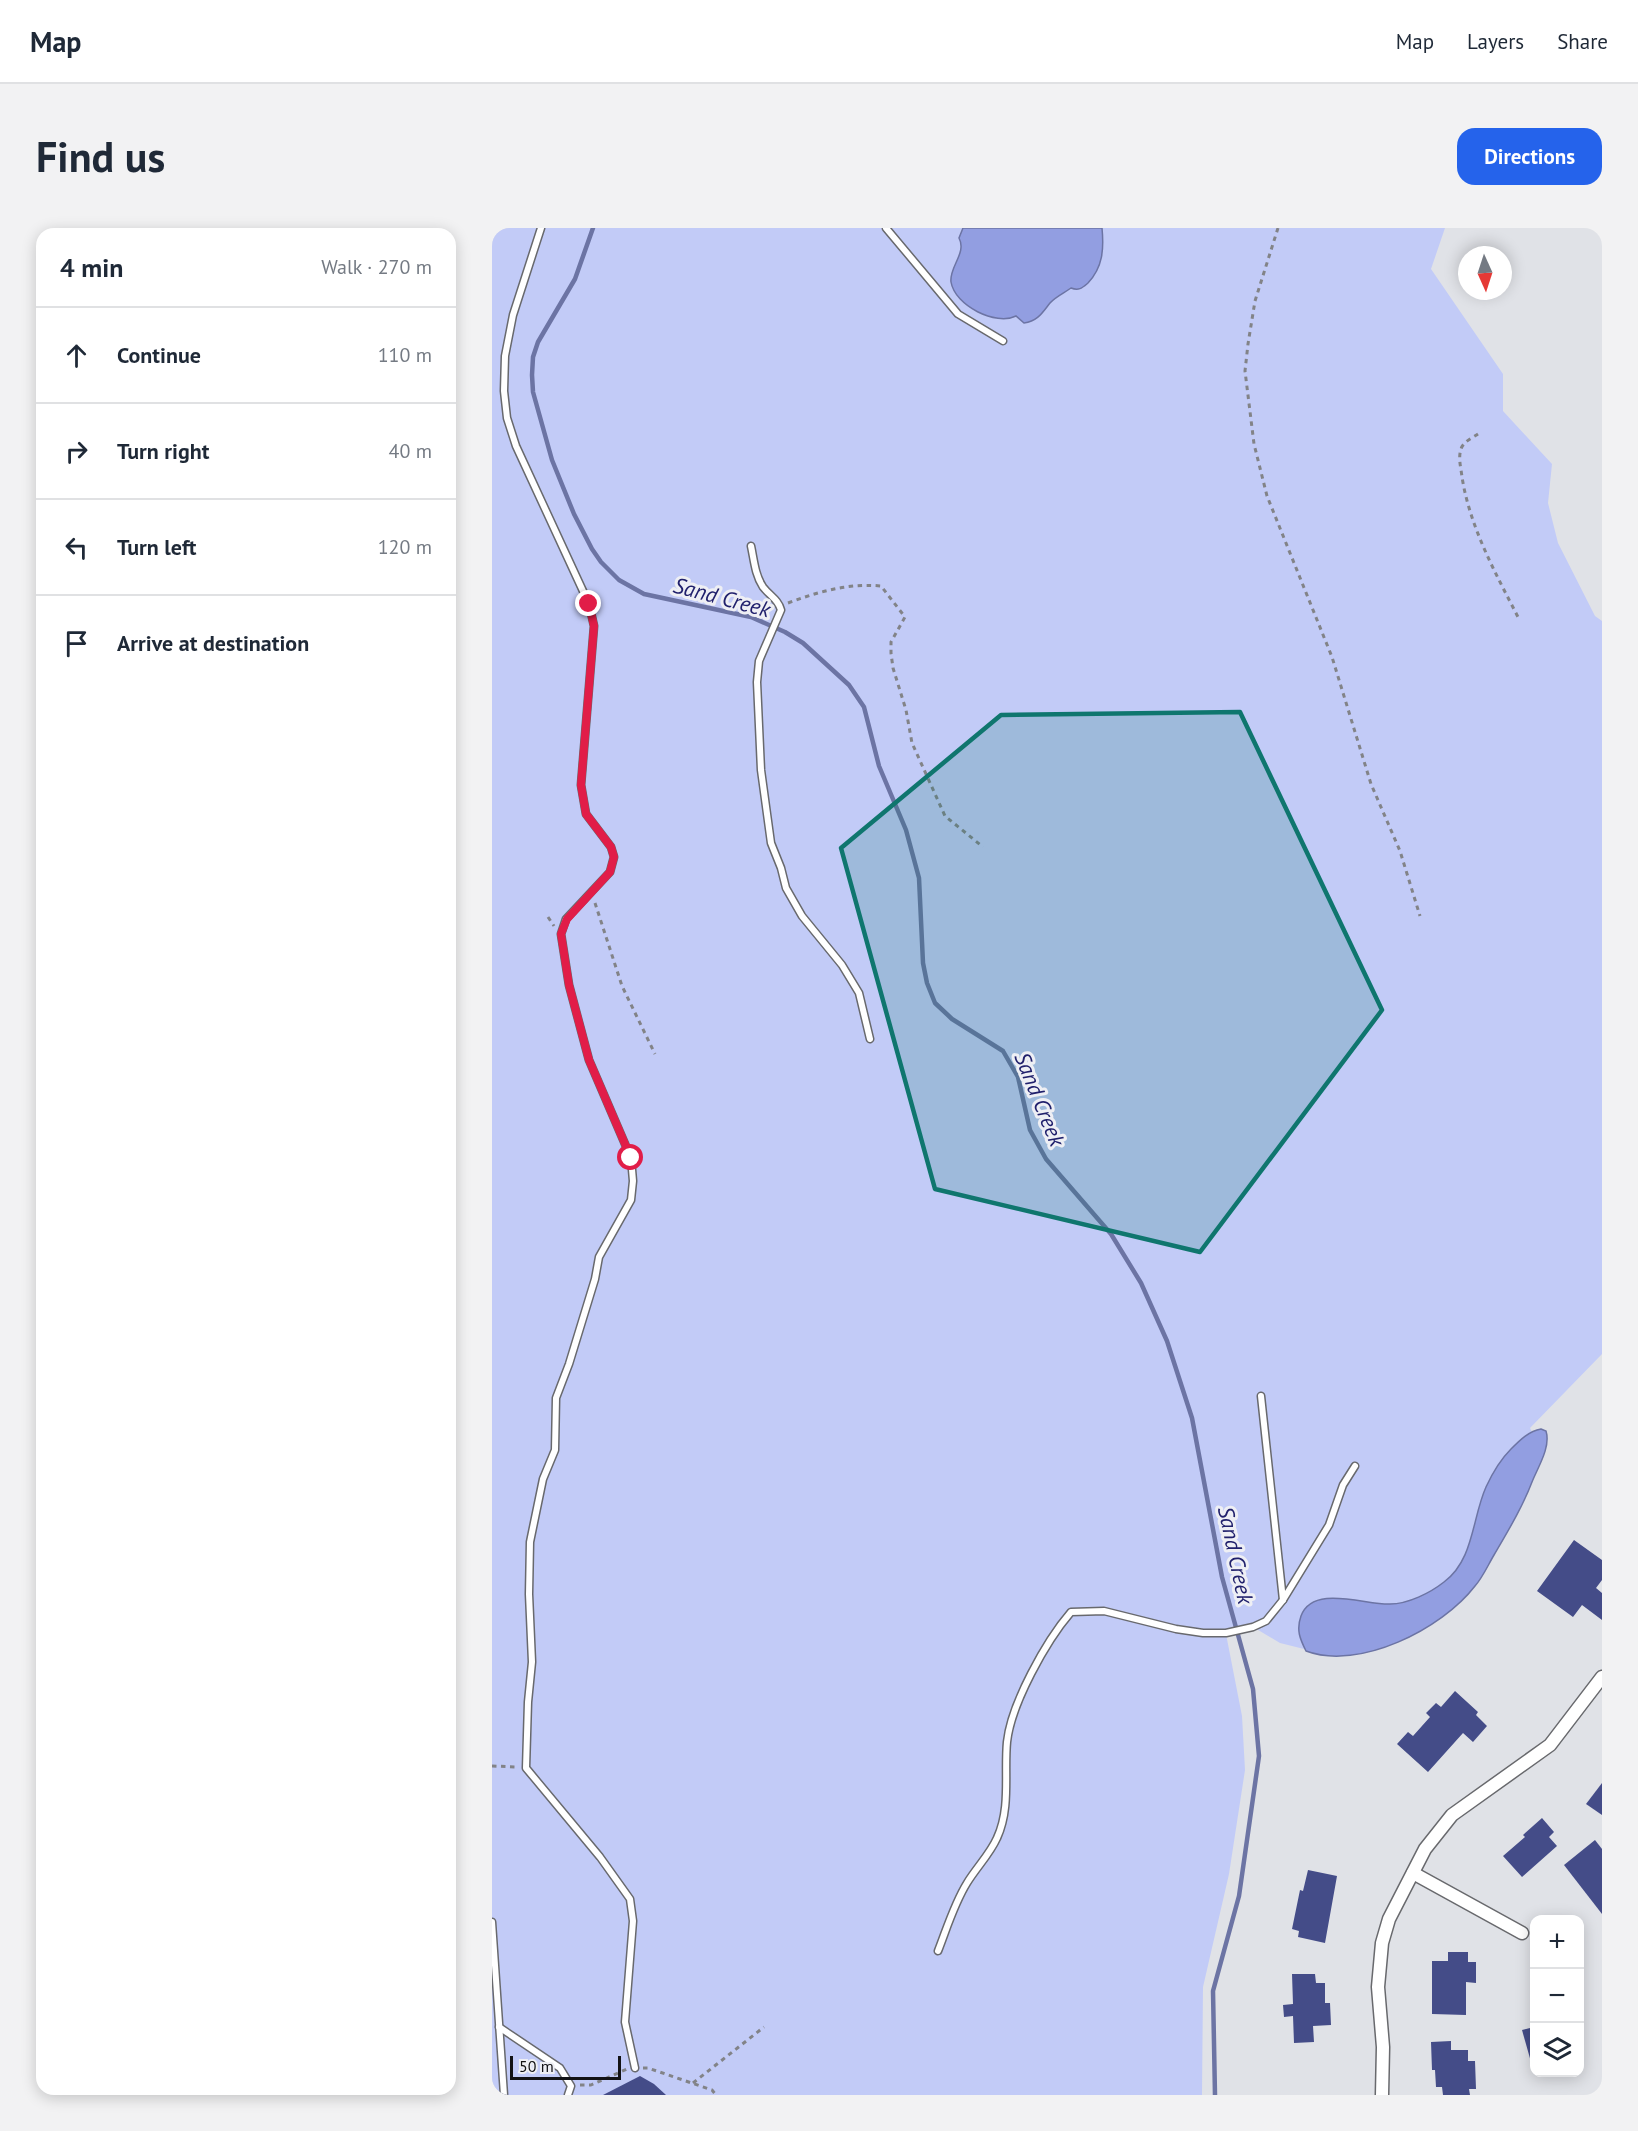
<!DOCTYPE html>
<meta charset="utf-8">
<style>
:root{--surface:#fff;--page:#f2f2f3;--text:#1f2937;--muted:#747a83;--line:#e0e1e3;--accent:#2563eb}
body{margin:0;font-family:"PT Sans",sans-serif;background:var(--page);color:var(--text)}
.controls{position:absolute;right:18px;bottom:18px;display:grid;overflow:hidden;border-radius:12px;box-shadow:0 3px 15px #0003}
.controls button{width:54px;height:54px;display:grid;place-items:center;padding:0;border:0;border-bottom:2px solid var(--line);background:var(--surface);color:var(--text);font:30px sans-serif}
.compass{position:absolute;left:966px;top:18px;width:54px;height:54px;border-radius:50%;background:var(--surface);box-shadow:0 3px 15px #0003;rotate:177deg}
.scale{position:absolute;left:18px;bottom:15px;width:111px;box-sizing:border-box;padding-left:6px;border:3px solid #131315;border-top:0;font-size:16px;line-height:21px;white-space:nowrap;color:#131315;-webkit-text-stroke:4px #eeeff4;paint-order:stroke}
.stop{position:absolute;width:18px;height:18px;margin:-14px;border:4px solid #e11d48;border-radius:50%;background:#fff}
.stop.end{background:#e11d48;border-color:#fff;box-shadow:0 2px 6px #0008}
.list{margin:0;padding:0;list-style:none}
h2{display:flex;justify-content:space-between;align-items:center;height:78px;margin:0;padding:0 24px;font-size:26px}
h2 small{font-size:20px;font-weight:400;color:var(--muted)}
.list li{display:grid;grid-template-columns:39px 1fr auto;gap:18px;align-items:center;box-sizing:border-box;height:96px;padding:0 24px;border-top:2px solid var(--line)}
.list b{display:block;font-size:22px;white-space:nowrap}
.list em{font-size:20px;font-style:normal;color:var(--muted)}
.icon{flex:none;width:33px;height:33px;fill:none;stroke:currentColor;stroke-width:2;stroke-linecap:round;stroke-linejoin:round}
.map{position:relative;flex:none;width:1110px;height:1867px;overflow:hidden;border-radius:18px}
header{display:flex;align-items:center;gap:36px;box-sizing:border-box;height:84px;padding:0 30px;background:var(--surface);border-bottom:2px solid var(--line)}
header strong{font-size:28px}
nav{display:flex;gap:33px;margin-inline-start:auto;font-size:21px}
.intro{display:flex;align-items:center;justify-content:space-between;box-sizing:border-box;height:144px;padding:0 36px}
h1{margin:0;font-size:42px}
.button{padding:15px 27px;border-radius:18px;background:var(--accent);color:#fff;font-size:21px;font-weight:700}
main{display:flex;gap:36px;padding:0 36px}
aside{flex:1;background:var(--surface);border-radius:18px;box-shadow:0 3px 15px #0003}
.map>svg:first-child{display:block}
</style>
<header>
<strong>Map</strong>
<nav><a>Map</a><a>Layers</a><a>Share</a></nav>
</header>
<div class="intro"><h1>Find us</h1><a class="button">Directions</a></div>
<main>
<aside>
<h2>4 min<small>Walk · 270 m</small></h2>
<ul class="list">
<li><svg class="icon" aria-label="ahead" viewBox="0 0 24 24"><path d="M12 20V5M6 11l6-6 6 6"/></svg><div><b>Continue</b></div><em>110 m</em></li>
<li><svg class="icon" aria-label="right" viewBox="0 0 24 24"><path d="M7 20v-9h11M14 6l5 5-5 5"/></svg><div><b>Turn right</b></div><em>40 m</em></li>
<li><svg class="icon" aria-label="left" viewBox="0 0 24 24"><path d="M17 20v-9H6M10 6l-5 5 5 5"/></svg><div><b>Turn left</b></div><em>120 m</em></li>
<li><svg class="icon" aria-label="arrive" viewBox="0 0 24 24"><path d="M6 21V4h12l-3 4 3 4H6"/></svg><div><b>Arrive at destination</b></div></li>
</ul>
</aside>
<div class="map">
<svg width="1110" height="1867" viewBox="0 0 1110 1867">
<rect width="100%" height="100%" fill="#e0e2e7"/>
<!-- green -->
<polygon fill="#c2cbf7" points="0,0 953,0 939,41 1011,146 1011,183 1060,236 1056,275 1066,315 1103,388 1110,393 1110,1126 1038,1200 1052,1228 991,1341 832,1426 788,1415 761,1399 734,1406 750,1488 753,1542 737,1646 711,1759 710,1867 0,1867"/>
<!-- water -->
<g fill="#929ee1" stroke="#6c74a4" stroke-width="1.5">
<path d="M471,0H610C612,21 611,39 596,55C590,60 587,63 579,60C572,65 563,69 558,75C550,85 546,93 532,95L524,88C504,98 463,78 459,54C457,39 475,25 467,10Z"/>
<path d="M1049,1201L1054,1203C1059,1219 1046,1239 1040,1254C1030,1280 1016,1303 1002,1327C996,1337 991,1349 983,1358C950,1401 867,1443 814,1423C808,1411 804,1402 809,1388C821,1356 873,1377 898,1376C916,1376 938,1365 952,1354C982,1332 980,1290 994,1259C1000,1246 1009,1231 1019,1221C1028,1212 1037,1203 1049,1201Z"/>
</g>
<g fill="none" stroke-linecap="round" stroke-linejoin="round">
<!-- stream -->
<polyline stroke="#6c74a4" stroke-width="4.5" points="101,0 83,51 46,114 41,129 40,147 41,164 60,232 82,286 100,321 109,334 127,352 152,366 259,389 293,404 311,415 357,457 372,479 387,538 414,602 427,650 431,735 435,755 443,775 460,791 511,823 526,849 538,902 554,931 619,1006 649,1055 675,1113 700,1190 730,1349 761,1461 767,1528 747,1668 721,1763 723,1867"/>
</g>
<!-- building -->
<g fill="#444c88">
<polygon points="1082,1312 1110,1332 1110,1352 1104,1360 1110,1365 1110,1392 1090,1377 1081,1389 1045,1363"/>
<polygon points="963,1463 986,1484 984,1487 995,1498 981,1514 971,1505 936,1544 905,1516 916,1504 921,1508 938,1489 934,1485 944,1475 949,1479"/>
<polygon points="1110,1555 1110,1587 1094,1576"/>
<polygon points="1050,1590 1062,1604 1057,1609 1065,1618 1030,1649 1011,1628 1033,1609 1031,1607"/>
<polygon points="1103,1612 1110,1621 1110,1686 1072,1637"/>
<polygon points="816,1642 845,1648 833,1715 806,1709 807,1703 800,1701 808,1662 811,1663"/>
<polygon points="956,1724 976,1724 976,1734 984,1734 984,1755 974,1754 974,1787 940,1786 940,1733 956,1733"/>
<polygon points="800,1746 823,1746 824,1755 833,1755 833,1775 838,1775 839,1797 821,1798 822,1814 802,1815 801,1788 792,1789 791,1777 801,1776"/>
<polygon points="1042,1799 1042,1834 1039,1834 1030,1802"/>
<polygon points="959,1813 959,1822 976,1822 976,1833 983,1833 984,1861 977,1861 978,1867 951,1867 950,1859 944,1859 943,1842 940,1842 939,1814"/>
<polygon points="148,1848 162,1856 174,1867 111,1867"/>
</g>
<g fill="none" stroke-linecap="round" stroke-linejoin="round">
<defs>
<g id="lane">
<polyline points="49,0 21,87 13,128 12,163 15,190 24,218 97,376 102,398 89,557 94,586 119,619 122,629 118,644 74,691 69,706 77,757 97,832 139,930 141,953 139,972 107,1029 103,1051 77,1136 64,1170 63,1222 51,1251 38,1314 37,1366 40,1434 36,1474 34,1540 108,1629 138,1671 141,1693 133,1794 143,1840"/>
<polyline points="394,0 466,86 511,113"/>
<path d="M259,318C262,332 263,347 271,359C278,368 286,371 289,382L267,433L265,454L269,542L279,615L289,640L294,660L310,688L350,737L367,765L378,811"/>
<polyline points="769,1168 791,1372"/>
<polyline points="0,1694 12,1867"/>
<path d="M446,1723C455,1700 462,1676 475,1655C484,1640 498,1626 505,1610C519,1580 512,1545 515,1514C519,1476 554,1413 579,1384L612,1383L684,1401L711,1405H734L761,1399L774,1393L791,1372L837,1297L851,1257L863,1238"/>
<polyline points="7,1799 68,1840 79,1858 76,1867"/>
</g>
<g id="street">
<polyline points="921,1645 1030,1705"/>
<polyline points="890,1867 891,1819 886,1759 890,1715 897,1691 933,1621 960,1587 1058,1517 1110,1449"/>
</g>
</defs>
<!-- lane casing -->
<use href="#lane" stroke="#68696d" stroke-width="9"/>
<!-- street casing -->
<use href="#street" stroke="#68696d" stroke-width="15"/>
<!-- path -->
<g stroke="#828387" stroke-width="3" stroke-dasharray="4.5 4.5" stroke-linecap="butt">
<polyline points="786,0 763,73 756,116 753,143 762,216 775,268 840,429 879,556 908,623 928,688"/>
<path d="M986,206C980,210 971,214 969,221C966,230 969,240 970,249C978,300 1004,346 1027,391"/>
<path d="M296,375C326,364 355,355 389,358L413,389L399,414V425L401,440L414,482L420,515L453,588L491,619"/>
<polyline points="103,675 130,758 163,826"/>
<polyline points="56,689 62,698"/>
<polyline points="0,1538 25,1539"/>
<polyline points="151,1840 156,1840 220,1862 224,1867"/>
<polyline points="201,1855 272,1799"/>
<polyline points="88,1857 99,1857 135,1841"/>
</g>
<!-- lane -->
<use href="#lane" stroke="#fff" stroke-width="6"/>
<!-- street -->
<use href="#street" stroke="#fff" stroke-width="12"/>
</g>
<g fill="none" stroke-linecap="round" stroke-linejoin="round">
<!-- route -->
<polyline stroke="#e11d48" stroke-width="8" points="97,376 102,398 89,557 94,586 119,619 122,629 118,644 75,691 69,706 77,757 97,832 139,930"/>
</g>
<!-- marked area -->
<path fill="#0f766e" fill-opacity="0.2" stroke="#0f766e" stroke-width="4.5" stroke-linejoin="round" d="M748,484L890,782L708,1024L443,961L349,620L509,487Z"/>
<g text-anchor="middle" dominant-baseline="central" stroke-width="6" stroke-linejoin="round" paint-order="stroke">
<!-- water labels -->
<g font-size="22" font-style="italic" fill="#20206c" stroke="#eeeff4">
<text transform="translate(230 369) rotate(15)">Sand Creek</text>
<text transform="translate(548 871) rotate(68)">Sand Creek</text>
<text transform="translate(744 1327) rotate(78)">Sand Creek</text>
</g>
</g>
</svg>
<div class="controls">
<button>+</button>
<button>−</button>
<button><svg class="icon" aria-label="layers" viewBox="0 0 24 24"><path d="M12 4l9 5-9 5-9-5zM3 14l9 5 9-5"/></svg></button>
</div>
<svg class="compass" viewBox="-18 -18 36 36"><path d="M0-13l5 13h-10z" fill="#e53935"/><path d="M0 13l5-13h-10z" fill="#747a83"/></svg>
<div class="scale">50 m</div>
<div class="stop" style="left:139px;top:930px"></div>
<div class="stop end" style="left:97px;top:376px"></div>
</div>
</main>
